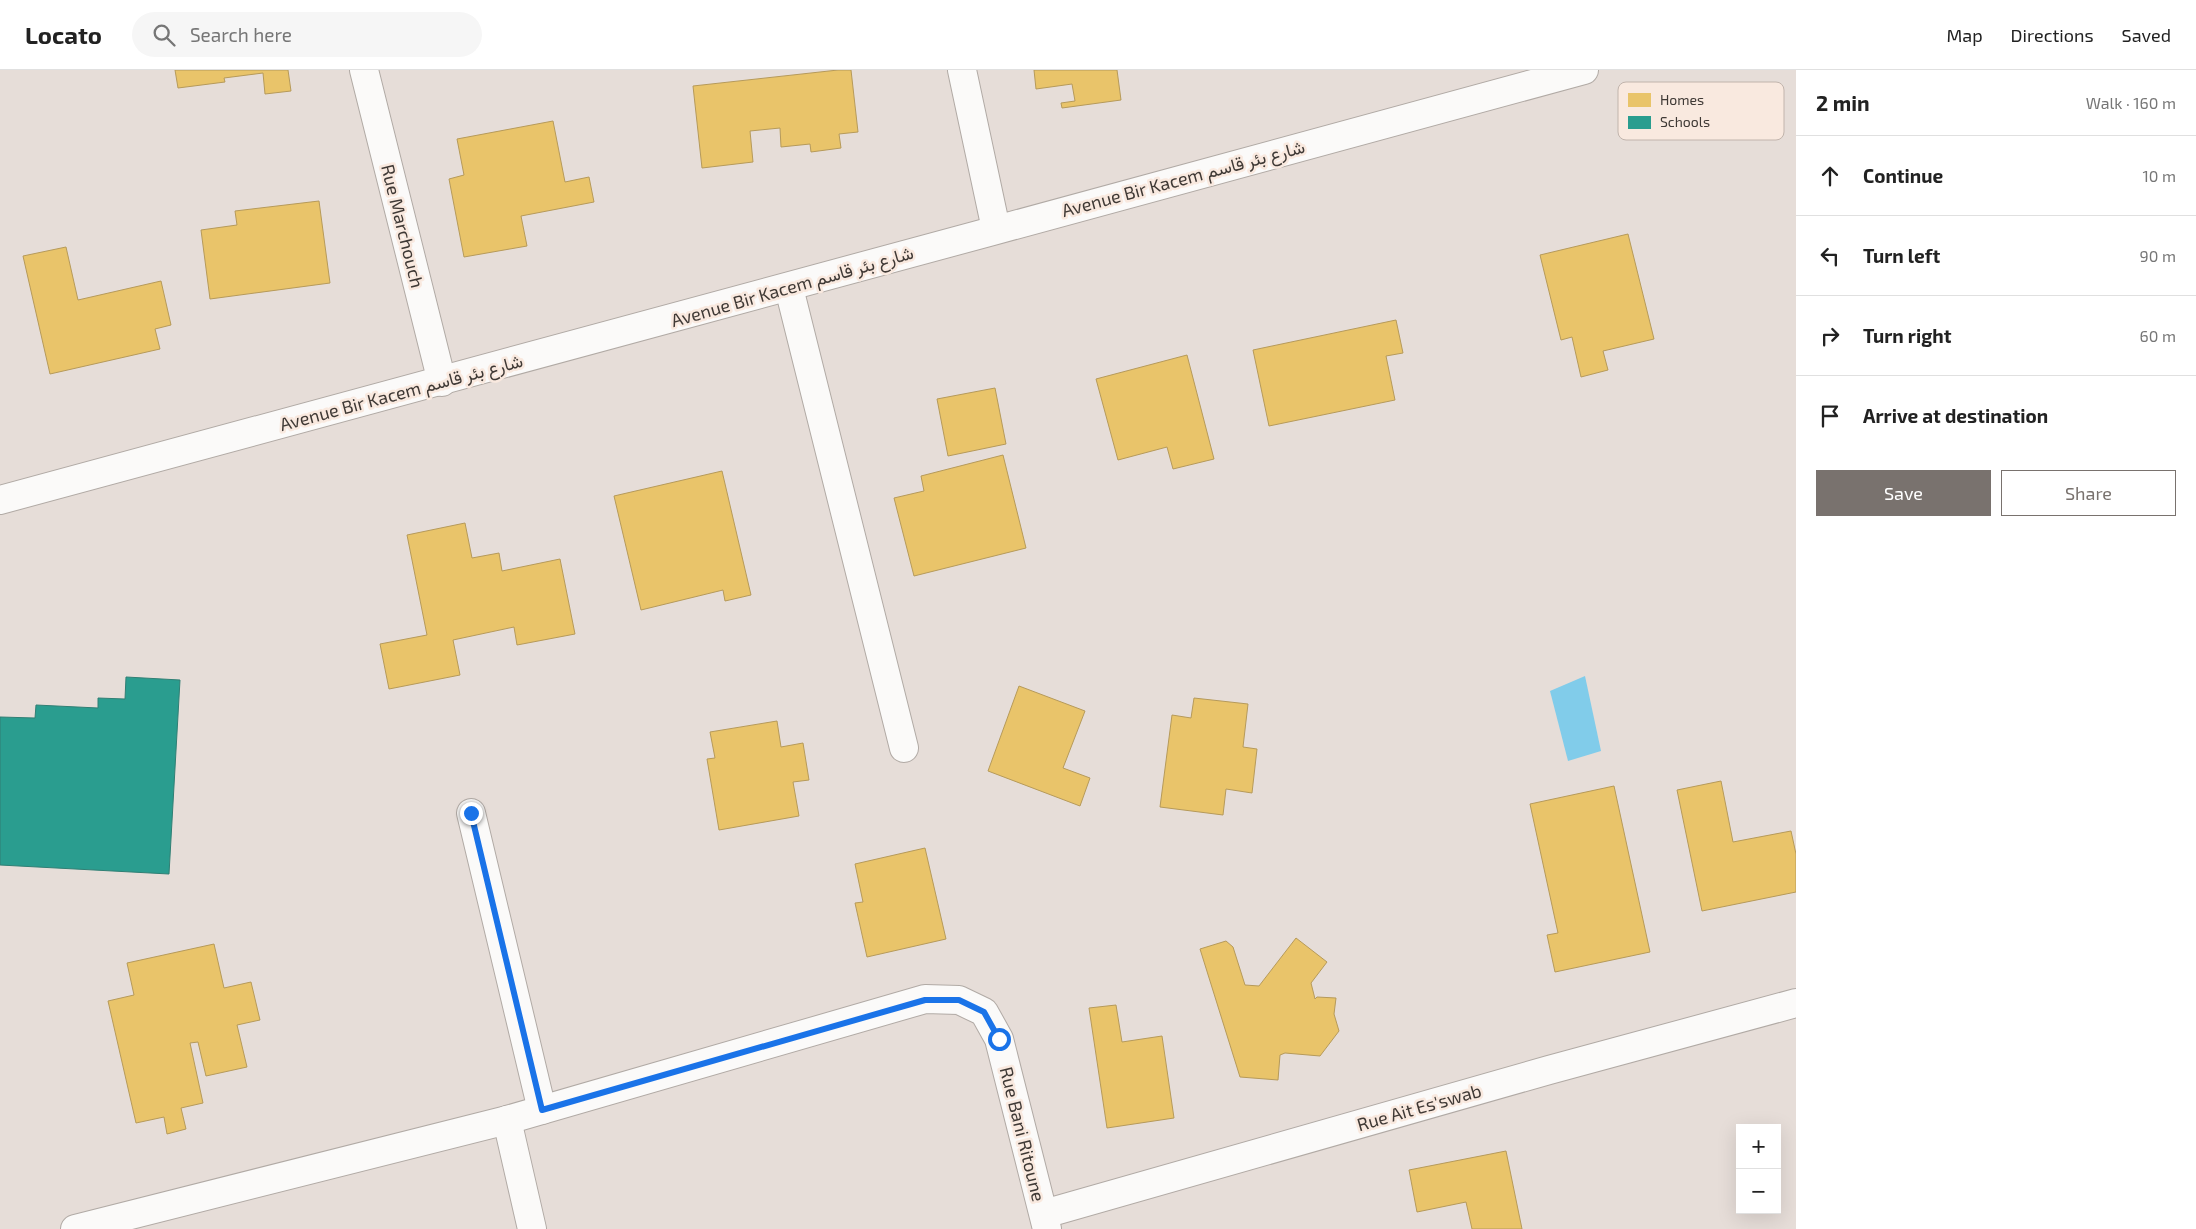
<!DOCTYPE html>
<meta charset="utf-8">
<style>
:root{--surface:#fff;--page:#f6f6f6;--text:#222;--muted:#767676;--line:#e0e0e0;--accent:#79726e}
body{margin:0;font-family:"Exo 2",Vazirmatn,sans-serif;background:var(--page);color:var(--text)}
.controls{position:absolute;right:15px;bottom:15px;display:grid;overflow:hidden;border-radius:0px;box-shadow:0 5px 20px #0002}
.controls button{width:45px;height:45px;display:grid;place-items:center;padding:0;border:0;border-bottom:1px solid var(--line);background:var(--surface);color:var(--text);font:25px sans-serif}
.stop{position:absolute;width:15px;height:15px;margin:-11px;border:4px solid #1a73e8;border-radius:50%;background:#fff}
.stop.end{background:#1a73e8;border-color:#fff;box-shadow:0 1px 5px #0008}
.list{margin:0;padding:0;list-style:none}
h2{display:flex;justify-content:space-between;align-items:center;height:65px;margin:0;padding:0 20px;font-size:21px}
h2 small{font-size:16px;font-weight:400;color:var(--muted)}
.list li{display:grid;grid-template-columns:32px 1fr auto;gap:15px;align-items:center;box-sizing:border-box;height:80px;padding:0 20px;border-top:1px solid var(--line)}
.list b{display:block;font-size:19px;white-space:nowrap}
.list em{font-size:16px;font-style:normal;color:var(--muted)}
.actions{display:flex;gap:10px;padding:15px 20px}
.actions a{flex:1;padding:11px 0;border:1px solid var(--accent);border-radius:0px;text-align:center;font-size:18px;color:var(--accent)}
.actions .main{background:var(--accent);color:#fff}
.icon{flex:none;width:28px;height:28px;fill:none;stroke:currentColor;stroke-width:2;stroke-linecap:round;stroke-linejoin:round}
.map{position:relative;flex:none;width:1796px;height:1159px;overflow:hidden}
header{display:flex;align-items:center;gap:30px;box-sizing:border-box;height:70px;padding:0 25px;background:var(--surface);border-bottom:1px solid var(--line)}
header strong{font-size:24px}
nav{display:flex;gap:28px;margin-inline-start:auto;font-size:18px}
.search{width:350px;height:45px;background:var(--page);display:flex;align-items:center;gap:12px;box-sizing:border-box;padding:0 18px;border-radius:28px;color:var(--muted);font-size:19px}
main{display:flex}
aside{flex:1;background:var(--surface)}
.map>svg:first-child{display:block}
</style>
<header>
<strong>Locato</strong>
<div class="search"><svg class="icon" aria-label="search" viewBox="0 0 24 24"><circle cx="10" cy="10" r="6"/><path d="M15 15l6 6"/></svg>Search here</div>
<nav><a>Map</a><a>Directions</a><a>Saved</a></nav>
</header>
<main>
<div class="map">
<svg width="1796" height="1159" viewBox="0 0 1796 1159">
<rect width="100%" height="100%" fill="#e6ddd8"/>
<!-- water -->
<polygon fill="#81ccea" points="1585,606 1601,681 1568,691 1550,621"/>
<!-- homes -->
<g fill="#e9c46a" stroke="#b69a5a">
<polygon points="175,0 288,0 291,21 265,24 263,3 224,8 225,12 178,18"/>
<polygon points="838,0 851,0 858,62 839,64 841,78 811,82 810,74 781,77 780,58 750,61 753,92 702,98 693,16"/>
<polygon points="1034,0 1117,0 1121,30 1062,38 1061,33 1075,31 1072,14 1036,19"/>
<polygon points="553,51 565,112 589,107 594,132 521,146 527,176 464,187 449,109 464,105 457,69"/>
<polygon points="319,131 330,213 210,229 201,160 237,155 235,141"/>
<polygon points="1628,164 1654,269 1603,281 1608,300 1581,307 1572,267 1561,270 1540,185"/>
<polygon points="66,177 78,230 161,211 171,255 155,259 160,279 50,304 23,186"/>
<polygon points="1396,250 1403,283 1386,286 1395,330 1269,356 1253,280"/>
<polygon points="1187,285 1214,389 1173,399 1167,377 1118,390 1096,309"/>
<polygon points="995,318 1006,374 948,386 937,329"/>
<polygon points="1003,385 1026,478 914,506 894,428 924,421 921,406"/>
<polygon points="722,401 751,525 725,531 723,520 641,540 614,426"/>
<polygon points="465,453 472,488 499,483 502,501 560,489 575,564 517,575 514,557 453,570 460,605 389,619 380,574 427,565 407,465"/>
<polygon points="1019,616 1085,641 1063,698 1090,708 1080,736 988,701"/>
<polygon points="1194,628 1248,634 1243,677 1257,679 1252,723 1226,719 1223,745 1160,737 1172,645 1191,648"/>
<polygon points="777,651 781,677 803,673 809,710 793,712 799,746 719,760 707,689 715,688 710,662"/>
<polygon points="1721,711 1733,772 1791,761 1796,784 1796,822 1702,841 1677,720"/>
<polygon points="1614,716 1650,882 1555,902 1547,865 1558,863 1530,734"/>
<polygon points="925,778 946,869 867,887 855,833 863,832 855,794"/>
<polygon points="1296,868 1327,892 1311,913 1315,929 1317,927 1336,928 1334,944 1339,961 1320,986 1285,983 1280,985 1278,1010 1240,1007 1200,879 1226,871 1233,877 1245,915 1259,916"/>
<polygon points="214,874 224,918 251,912 260,950 237,955 247,997 206,1006 198,972 190,973 203,1033 181,1038 186,1059 167,1064 164,1047 136,1053 108,931 134,925 127,893"/>
<polygon points="1116,935 1122,972 1162,966 1174,1048 1107,1058 1089,938"/>
<polygon points="1506,1081 1522,1159 1472,1159 1466,1132 1417,1142 1409,1100"/>
</g>
<!-- schools -->
<polygon fill="#2a9d8f" stroke="#307f74" points="126,607 180,610 169,804 0,795 0,647 35,648 36,635 98,638 98,628 125,629"/>
<g fill="none" stroke-linecap="round" stroke-linejoin="round">
<defs>
<g id="street">
<polyline points="364,0 442,312"/>
<polyline points="962,0 996,159"/>
<polyline points="789,218 904,678"/>
<polyline points="471,743 542,1040"/>
<polyline points="507,1050 532,1159"/>
<polyline points="1044,1144 1549,1000 1796,933"/>
<polyline points="75,1159 507,1050 925,929 959,930 984,942 999,969 1047,1159"/>
</g>
<path id="secondary" d="M0,430C528,289 1056,143 1584,0"/>
</defs>
<!-- street casing -->
<use href="#street" stroke="#b1aaa5" stroke-width="30"/>
<!-- secondary casing -->
<use href="#secondary" stroke="#b1aaa5" stroke-width="30"/>
<!-- street -->
<use href="#street" stroke="#fbfaf9" stroke-width="28"/>
<!-- secondary -->
<use href="#secondary" stroke="#fbfaf9" stroke-width="28"/>
</g>
<g fill="none" stroke-linecap="round" stroke-linejoin="round">
<!-- route -->
<polyline stroke="#1a73e8" stroke-width="6" points="471,743 542,1040 925,930 959,930 984,942 999,969"/>
</g>
<g text-anchor="middle" dominant-baseline="central" stroke-width="5" stroke-linejoin="round" paint-order="stroke">
<!-- street labels -->
<g font-size="18" fill="#3f3935" stroke="#f9e9df">
<text transform="translate(1183 108) rotate(-15)">Avenue Bir Kacem شارع بئر قاسم</text>
<text transform="translate(403 156) rotate(76)">Rue Marchouch</text>
<text transform="translate(792 216) rotate(-16)">Avenue Bir Kacem شارع بئر قاسم</text>
<text transform="translate(401 322) rotate(-15)">Avenue Bir Kacem شارع بئر قاسم</text>
<text transform="translate(1419 1037) rotate(-16)">Rue Ait Es'swab</text>
<text transform="translate(1023 1064) rotate(76)">Rue Bani Ritoune</text>
</g>
</g>
<!-- legend -->
<rect x="1618" y="12" width="166" height="58" rx="8" fill="#f9e9df" stroke="#c1b4ac" stroke-width="1"/>
<rect x="1628" y="23" width="23" height="14" fill="#e9c46a"/>
<rect x="1628" y="46" width="23" height="13" fill="#2a9d8f"/>
<g font-size="14" fill="#3f3935">
<text x="1660" y="35">Homes</text>
<text x="1660" y="57">Schools</text>
</g>
</svg>
<div class="controls">
<button>+</button>
<button>−</button>
</div>
<div class="stop" style="left:999px;top:969px"></div>
<div class="stop end" style="left:471px;top:743px"></div>
</div>
<aside>
<h2>2 min<small>Walk · 160 m</small></h2>
<ul class="list">
<li><svg class="icon" aria-label="ahead" viewBox="0 0 24 24"><path d="M12 20V5M6 11l6-6 6 6"/></svg><div><b>Continue</b></div><em>10 m</em></li>
<li><svg class="icon" aria-label="left" viewBox="0 0 24 24"><path d="M17 20v-9H6M10 6l-5 5 5 5"/></svg><div><b>Turn left</b></div><em>90 m</em></li>
<li><svg class="icon" aria-label="right" viewBox="0 0 24 24"><path d="M7 20v-9h11M14 6l5 5-5 5"/></svg><div><b>Turn right</b></div><em>60 m</em></li>
<li><svg class="icon" aria-label="arrive" viewBox="0 0 24 24"><path d="M6 21V4h12l-3 4 3 4H6"/></svg><div><b>Arrive at destination</b></div></li>
</ul>
<div class="actions"><a class="main">Save</a><a>Share</a></div>
</aside>
</main>
